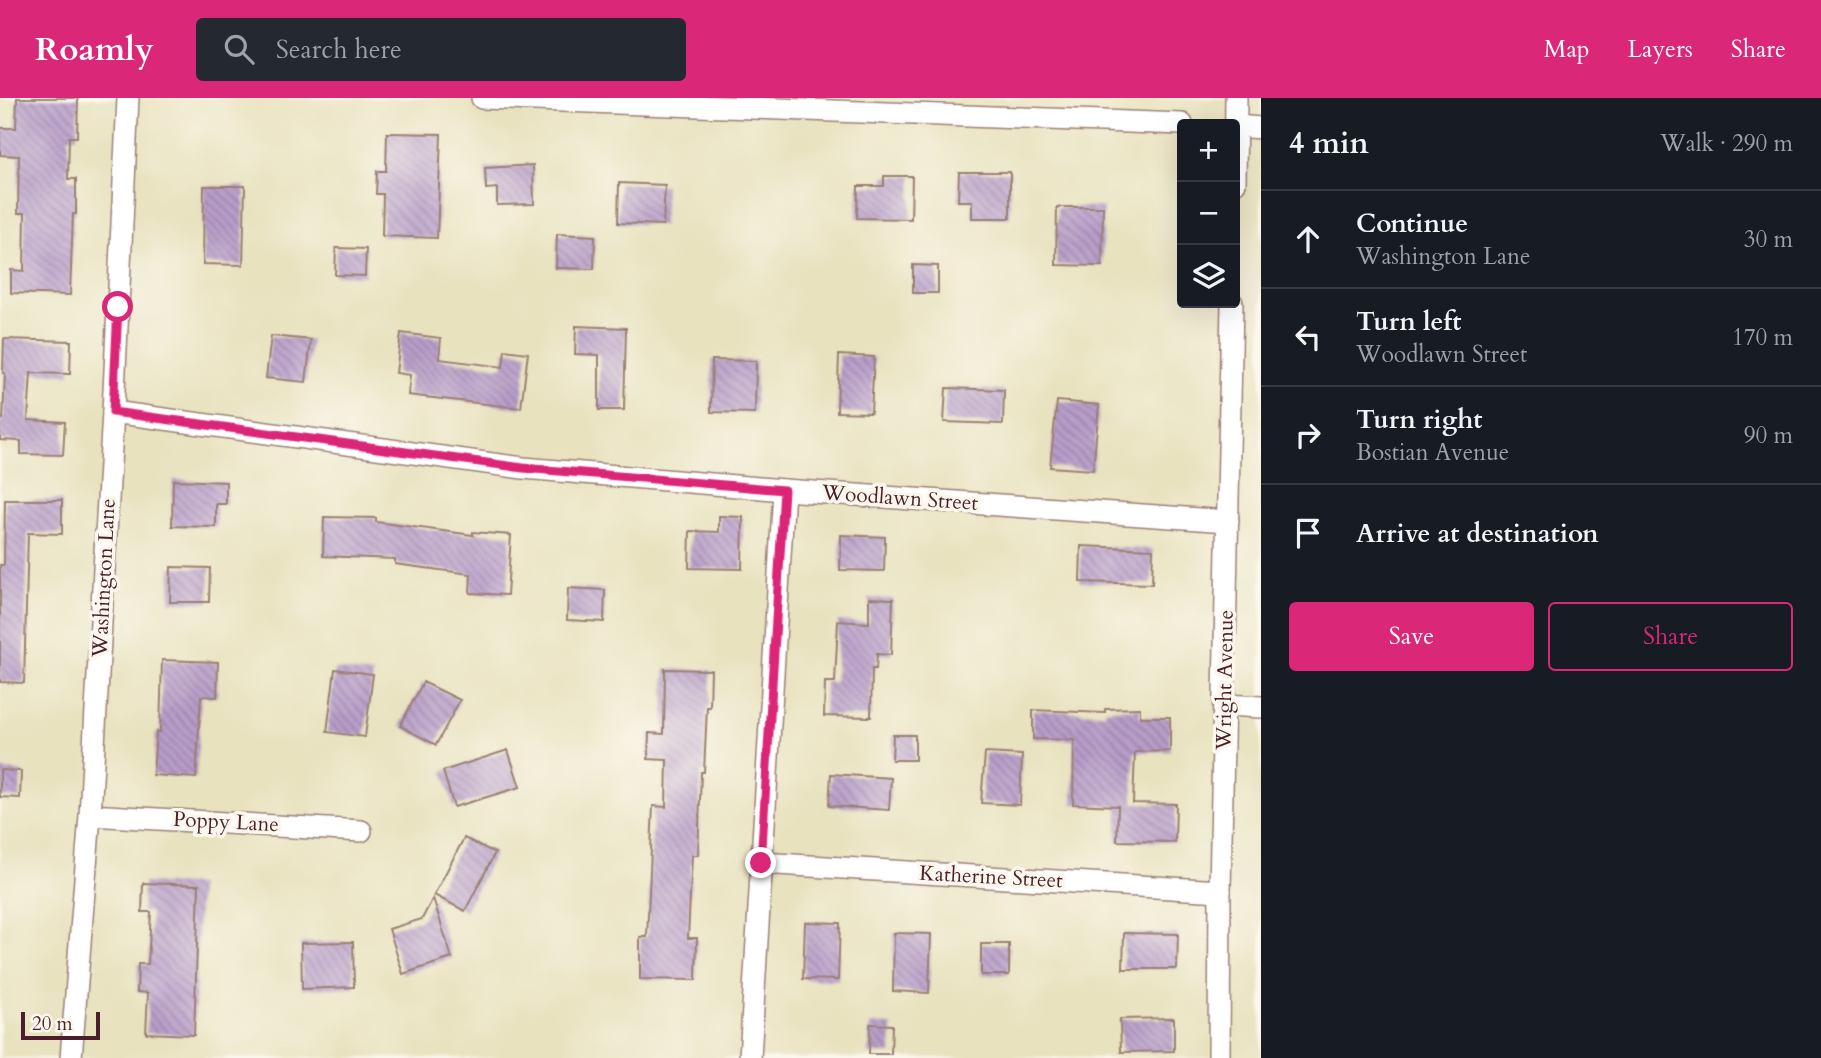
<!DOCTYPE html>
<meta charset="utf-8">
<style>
:root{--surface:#171b24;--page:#242831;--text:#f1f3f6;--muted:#9ea1a6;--line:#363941;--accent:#db2777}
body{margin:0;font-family:Cardo,serif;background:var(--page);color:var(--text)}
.controls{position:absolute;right:21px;top:21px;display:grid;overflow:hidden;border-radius:7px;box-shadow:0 7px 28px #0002}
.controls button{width:63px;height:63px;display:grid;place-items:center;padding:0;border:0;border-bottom:2px solid var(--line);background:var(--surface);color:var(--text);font:35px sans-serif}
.scale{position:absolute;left:21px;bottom:18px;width:79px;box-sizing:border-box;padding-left:7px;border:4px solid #4a1f2b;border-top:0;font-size:19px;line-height:24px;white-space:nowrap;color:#4a1f2b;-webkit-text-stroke:5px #fbf7ec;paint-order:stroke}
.stop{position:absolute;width:21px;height:21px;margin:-16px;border:5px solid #db2777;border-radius:50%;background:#fff}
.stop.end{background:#db2777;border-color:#fff;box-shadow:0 2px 7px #0008}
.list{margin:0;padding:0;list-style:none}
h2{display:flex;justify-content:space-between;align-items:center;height:91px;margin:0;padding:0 28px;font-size:30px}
h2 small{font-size:23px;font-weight:400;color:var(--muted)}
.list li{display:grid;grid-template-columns:46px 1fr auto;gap:21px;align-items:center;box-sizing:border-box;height:98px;padding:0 28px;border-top:2px solid var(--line)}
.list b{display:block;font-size:26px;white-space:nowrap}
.list p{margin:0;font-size:23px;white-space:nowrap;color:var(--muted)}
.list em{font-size:23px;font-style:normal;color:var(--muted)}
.actions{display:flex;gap:14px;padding:21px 28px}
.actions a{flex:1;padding:16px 0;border:2px solid var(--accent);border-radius:7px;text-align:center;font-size:24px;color:var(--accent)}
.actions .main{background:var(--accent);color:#fff}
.icon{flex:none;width:38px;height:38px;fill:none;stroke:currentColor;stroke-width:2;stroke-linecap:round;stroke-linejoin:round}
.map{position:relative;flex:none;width:1261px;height:960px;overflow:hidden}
header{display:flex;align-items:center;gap:42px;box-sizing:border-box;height:98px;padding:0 35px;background:var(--accent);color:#fff}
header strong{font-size:33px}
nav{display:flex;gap:38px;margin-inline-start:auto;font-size:24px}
.search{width:490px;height:63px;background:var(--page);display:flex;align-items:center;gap:18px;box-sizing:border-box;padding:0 24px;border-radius:7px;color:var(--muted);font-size:26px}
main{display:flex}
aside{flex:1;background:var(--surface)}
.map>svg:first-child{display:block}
</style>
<header>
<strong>Roamly</strong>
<div class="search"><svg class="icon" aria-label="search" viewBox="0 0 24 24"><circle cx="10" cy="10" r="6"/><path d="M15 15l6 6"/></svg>Search here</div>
<nav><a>Map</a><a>Layers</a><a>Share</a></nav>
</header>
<main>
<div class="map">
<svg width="1261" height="960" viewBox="0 0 1261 960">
<defs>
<pattern id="building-back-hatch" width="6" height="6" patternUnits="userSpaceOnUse" patternTransform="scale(1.75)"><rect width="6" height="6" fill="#b79dc9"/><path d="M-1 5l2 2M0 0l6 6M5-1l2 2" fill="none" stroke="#977fa3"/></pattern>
</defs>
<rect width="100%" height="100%" fill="#fbf7ec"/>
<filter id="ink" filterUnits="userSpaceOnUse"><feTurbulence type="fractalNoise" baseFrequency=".0143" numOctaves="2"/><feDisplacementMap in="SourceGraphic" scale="14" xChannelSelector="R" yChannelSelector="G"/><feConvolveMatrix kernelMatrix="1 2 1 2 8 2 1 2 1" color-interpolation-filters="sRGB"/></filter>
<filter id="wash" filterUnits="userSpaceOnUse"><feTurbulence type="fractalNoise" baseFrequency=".00686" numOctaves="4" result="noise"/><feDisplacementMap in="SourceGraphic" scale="28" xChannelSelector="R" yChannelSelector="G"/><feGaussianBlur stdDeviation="1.57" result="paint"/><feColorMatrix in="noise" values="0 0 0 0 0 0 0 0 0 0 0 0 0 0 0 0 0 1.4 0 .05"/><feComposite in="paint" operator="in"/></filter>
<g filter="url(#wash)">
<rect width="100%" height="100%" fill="#e9e2bf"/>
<g id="blocks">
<!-- building -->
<g fill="url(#building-back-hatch)">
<polygon points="17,0 78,0 77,39 69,39 68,81 76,81 76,116 73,116 70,197 11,195 11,172 24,173 25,115 18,115 19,58 0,57 0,30 16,30"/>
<polygon points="387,35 441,36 437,140 382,138 383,96 376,96 377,73 386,73"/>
<polygon points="533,67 534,106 497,107 497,90 486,91 485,70"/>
<polygon points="959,74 1010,74 1010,120 972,120 972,103 958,103"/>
<polygon points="884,78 912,78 911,121 857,120 858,88 884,88"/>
<polygon points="619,85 665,87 663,127 618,125"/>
<polygon points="204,88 245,88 243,167 203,166"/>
<polygon points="1057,109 1103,109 1102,168 1056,167"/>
<polygon points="557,136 595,138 594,171 556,170"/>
<polygon points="336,150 366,151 365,178 335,177"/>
<polygon points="913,167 938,168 938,195 913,195"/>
<polygon points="576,228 626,230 624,312 599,312 599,257 575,256"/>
<polygon points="401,235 441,240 439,261 503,269 505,252 528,255 521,310 408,297 410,277 396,275"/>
<polygon points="271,238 311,242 306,284 266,280"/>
<polygon points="4,241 71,243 70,276 31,275 28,322 65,324 63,357 21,356 21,343 0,342 0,321 3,321 5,275 3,275"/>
<polygon points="839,257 874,259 871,315 837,314"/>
<polygon points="712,262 756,263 755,315 711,314"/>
<polygon points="946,290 1004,292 1003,326 944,324"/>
<polygon points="1057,303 1099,307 1093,372 1050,369"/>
<polygon points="173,382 226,384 226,406 216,406 216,429 172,428"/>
<polygon points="5,402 62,402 62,436 28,435 24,585 0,584 0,467 4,467"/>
<polygon points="719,418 743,419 742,471 689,470 690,433 719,434"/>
<polygon points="324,419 376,420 376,424 473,437 473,434 511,437 507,497 470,495 471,476 395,466 395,461 323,458"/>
<polygon points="841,437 885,439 884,473 840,472"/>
<polygon points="1081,448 1153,451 1152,486 1080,484"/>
<polygon points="171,469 210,470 209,504 170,504"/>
<polygon points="568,490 605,492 604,524 567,522"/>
<polygon points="869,500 893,501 891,557 877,556 876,571 872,571 871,619 824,618 825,584 835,584 838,523 869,525"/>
<polygon points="162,562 218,564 217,599 201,598 196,680 153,677 156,634 160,634"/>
<polygon points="335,571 373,576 365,639 327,634"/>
<polygon points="665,571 711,572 710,609 707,609 704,674 701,674 698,757 692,757 688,840 697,840 696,882 640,881 640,839 647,839 653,708 666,709 667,662 648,661 649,635 664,636"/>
<polygon points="423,584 460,602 436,647 400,628"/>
<polygon points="1140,610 1140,619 1170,619 1170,653 1135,654 1133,705 1176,706 1175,744 1117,743 1118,708 1073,706 1074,642 1033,641 1033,612 1105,615 1105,611"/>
<polygon points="893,637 915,637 915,662 892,662"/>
<polygon points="508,652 520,689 454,709 443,673"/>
<polygon points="985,655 1022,657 1020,707 981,705"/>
<polygon points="0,672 21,673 20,700 0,699"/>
<polygon points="831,676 891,680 889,712 829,708"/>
<polygon points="464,740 495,755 465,813 434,797"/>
<polygon points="143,785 199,787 194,937 146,935 148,895 137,894 138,866 148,866 151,814 142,814"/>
<polygon points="433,800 452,860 403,876 389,831 422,821"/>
<polygon points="805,824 840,825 838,882 803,881"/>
<polygon points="894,835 931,836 929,895 893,893"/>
<polygon points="1124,835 1178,836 1177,871 1123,871"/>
<polygon points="353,844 354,889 302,891 301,845"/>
<rect x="981" y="846" width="28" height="31"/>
<polygon points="1174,920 1174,953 1121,954 1120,921"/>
<polygon points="870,926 892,927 891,956 869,956"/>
</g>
</g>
</g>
<g filter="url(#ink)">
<use href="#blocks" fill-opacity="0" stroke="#9a8075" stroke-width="2"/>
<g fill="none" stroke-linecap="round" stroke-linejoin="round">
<defs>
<g id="street">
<polyline points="482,0 1182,26"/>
<polyline points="1235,28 1261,30"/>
<polyline points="1235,85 1236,0"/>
<polyline points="113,314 523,370 784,392 1228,423"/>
<polyline points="1225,607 1261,609"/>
<polyline points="90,717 361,733"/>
<polyline points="761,765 1220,793"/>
<polyline points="71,960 90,717 113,314 128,0"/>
<polyline points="750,960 784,392"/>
<polyline points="1219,960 1220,793 1232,205"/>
</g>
</defs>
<!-- street casing -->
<use href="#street" stroke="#9a8075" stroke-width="24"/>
<!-- street -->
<use href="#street" stroke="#fff" stroke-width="21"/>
</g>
</g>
<g fill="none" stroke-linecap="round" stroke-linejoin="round" filter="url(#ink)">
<!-- route -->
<polyline stroke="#db2777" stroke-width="9" points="118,209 113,314 523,370 784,392 761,765"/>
</g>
<g text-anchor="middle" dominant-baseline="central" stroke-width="7" stroke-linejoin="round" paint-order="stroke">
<!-- street labels -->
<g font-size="21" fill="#4a1f2b" stroke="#fbf7ec">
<text transform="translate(900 400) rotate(4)">Woodlawn Street</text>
<text transform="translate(104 480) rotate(-87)">Washington Lane</text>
<text transform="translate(1225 582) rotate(-89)">Wright Avenue</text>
<text transform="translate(226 724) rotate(3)">Poppy Lane</text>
<text transform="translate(991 779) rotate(3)">Katherine Street</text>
</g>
</g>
</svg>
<div class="controls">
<button>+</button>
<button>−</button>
<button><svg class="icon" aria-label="layers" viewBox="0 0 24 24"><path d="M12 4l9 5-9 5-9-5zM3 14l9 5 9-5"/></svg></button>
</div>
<div class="scale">20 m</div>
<div class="stop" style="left:118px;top:209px"></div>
<div class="stop end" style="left:761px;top:765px"></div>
</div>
<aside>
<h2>4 min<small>Walk · 290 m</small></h2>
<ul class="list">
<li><svg class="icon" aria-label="ahead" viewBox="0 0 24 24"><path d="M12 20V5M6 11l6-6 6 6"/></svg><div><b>Continue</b><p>Washington Lane</p></div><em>30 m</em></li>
<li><svg class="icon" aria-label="left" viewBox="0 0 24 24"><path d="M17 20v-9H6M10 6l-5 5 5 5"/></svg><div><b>Turn left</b><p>Woodlawn Street</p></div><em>170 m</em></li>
<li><svg class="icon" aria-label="right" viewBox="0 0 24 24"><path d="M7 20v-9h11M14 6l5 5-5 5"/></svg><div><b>Turn right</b><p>Bostian Avenue</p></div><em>90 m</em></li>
<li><svg class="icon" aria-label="arrive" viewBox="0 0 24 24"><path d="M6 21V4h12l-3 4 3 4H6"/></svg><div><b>Arrive at destination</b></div></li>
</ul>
<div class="actions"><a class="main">Save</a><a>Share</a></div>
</aside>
</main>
